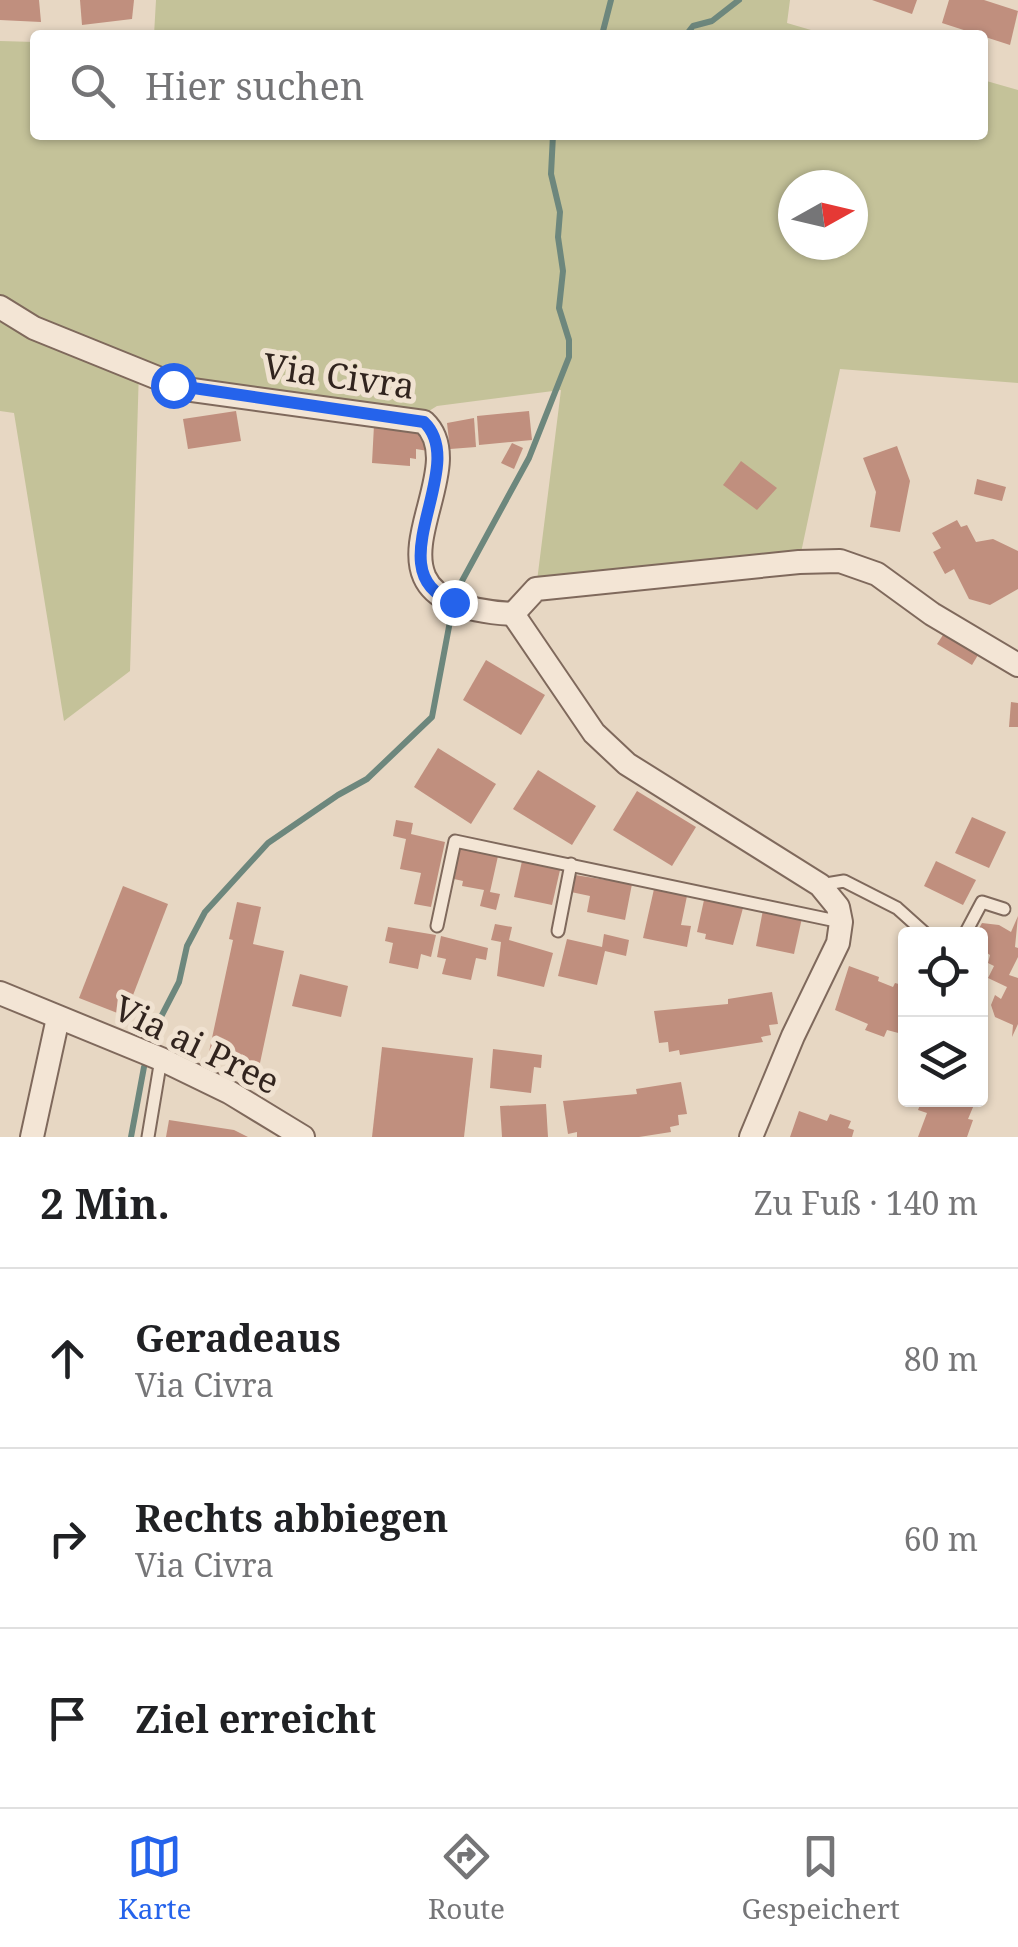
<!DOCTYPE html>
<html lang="de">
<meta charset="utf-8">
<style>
:root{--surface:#fff;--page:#f2f2f2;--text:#202124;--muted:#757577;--line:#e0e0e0;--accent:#2563eb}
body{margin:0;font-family:"Noto Serif",serif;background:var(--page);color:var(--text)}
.controls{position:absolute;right:30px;bottom:30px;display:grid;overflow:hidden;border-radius:10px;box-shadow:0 2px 8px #0004}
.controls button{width:90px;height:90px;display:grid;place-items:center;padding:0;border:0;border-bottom:2px solid var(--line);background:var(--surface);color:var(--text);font:50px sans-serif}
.compass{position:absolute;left:778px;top:170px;width:90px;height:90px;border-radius:50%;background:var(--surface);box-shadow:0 2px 8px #0004;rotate:82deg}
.stop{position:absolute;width:30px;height:30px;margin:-22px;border:8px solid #2563eb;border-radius:50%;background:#fff}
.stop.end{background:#2563eb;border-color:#fff;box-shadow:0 2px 10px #0008}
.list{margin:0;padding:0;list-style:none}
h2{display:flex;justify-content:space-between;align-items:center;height:130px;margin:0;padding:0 40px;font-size:42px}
h2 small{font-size:32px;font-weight:400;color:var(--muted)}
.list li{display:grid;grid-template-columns:65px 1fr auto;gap:30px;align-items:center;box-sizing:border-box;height:180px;padding:0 40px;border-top:2px solid var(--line)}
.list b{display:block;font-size:38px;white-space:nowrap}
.list p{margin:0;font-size:32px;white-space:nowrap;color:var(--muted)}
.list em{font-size:32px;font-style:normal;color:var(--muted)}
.icon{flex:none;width:55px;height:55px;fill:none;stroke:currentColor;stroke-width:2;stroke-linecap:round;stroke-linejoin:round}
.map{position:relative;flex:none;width:1018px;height:1137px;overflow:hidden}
.search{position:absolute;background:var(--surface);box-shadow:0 2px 8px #0004;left:30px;right:30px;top:30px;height:110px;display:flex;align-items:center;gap:25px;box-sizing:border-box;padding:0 35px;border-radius:10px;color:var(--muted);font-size:38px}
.sheet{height:670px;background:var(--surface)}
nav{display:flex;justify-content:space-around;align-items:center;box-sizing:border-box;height:140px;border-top:2px solid var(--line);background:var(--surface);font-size:28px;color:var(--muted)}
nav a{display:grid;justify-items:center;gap:5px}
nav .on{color:var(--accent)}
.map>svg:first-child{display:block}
</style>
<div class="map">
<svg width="1018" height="1137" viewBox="0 0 1018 1137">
<rect width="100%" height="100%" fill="#e7d7c3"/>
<!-- green -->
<g fill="#c4c299" fill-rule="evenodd">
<polygon points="156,0 790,0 787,23 828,35 154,35"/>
<path d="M0,41L35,42V135H983V80L1018,90V383L840,369L799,562L536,589L561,390L437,406L416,419L185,389L139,369L130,671L64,721L14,413L0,411ZM793,185H853V245H793Z"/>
</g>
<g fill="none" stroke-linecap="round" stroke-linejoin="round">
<!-- stream -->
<g stroke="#6d877d" stroke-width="6">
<polyline points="602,35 611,0"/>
<polyline points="686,35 693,26 712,21 739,0"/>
<polyline points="456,592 529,458 569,357 569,340 559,308 563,271 558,237 560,212 551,174 553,135"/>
<polyline points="148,1042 179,982 187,946 205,912 268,843 338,795 367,779 432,717 451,616"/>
<polyline points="131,1137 144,1067"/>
</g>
</g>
<!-- building -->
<g fill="#c08f7e">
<polygon points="0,0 39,0 41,22 0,20"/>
<polygon points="80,0 134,0 132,19 82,25"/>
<polygon points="872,0 917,0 912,14"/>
<polygon points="949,0 984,0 1018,11 1010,45 942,23"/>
<polygon points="236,411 241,441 188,449 183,419"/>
<polygon points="529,411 532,440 479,445 477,416"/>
<polygon points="474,418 476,447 450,449 447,423"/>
<polygon points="374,425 421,429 428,451 416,449 416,459 410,458 410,466 372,463"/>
<polygon points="512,443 523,448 514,469 501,463"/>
<polygon points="897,446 910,481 900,532 870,527 876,492 863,458"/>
<polygon points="741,461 777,488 757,510 723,485"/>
<polygon points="977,479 1006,487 1002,501 974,494"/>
<polygon points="957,520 961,527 967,525 976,542 993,539 1018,551 1018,589 990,605 969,599 954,569 945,574 933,552 941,548 932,533"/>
<polygon points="947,629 981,650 972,665 937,644"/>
<polygon points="486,660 545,695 521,735 463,700"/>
<polygon points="1011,702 1018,703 1018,727 1009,727"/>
<polygon points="438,748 496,784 471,824 414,787"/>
<polygon points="538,770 596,806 572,845 513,809"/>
<polygon points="637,791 696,827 672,866 613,830"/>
<polygon points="972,817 1006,832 989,868 955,853"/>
<polygon points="396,820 413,823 411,834 445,842 431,907 414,904 421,873 400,869 406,839 393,836"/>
<polygon points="460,848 498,856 490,892 500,894 496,910 480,906 484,890 462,886 463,881 454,879"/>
<polygon points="522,861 560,870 552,905 514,897"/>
<polygon points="936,861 976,880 963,905 924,886"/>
<polygon points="575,875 632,884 625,920 587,912 590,896 571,892"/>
<polygon points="123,886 168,904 125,1016 79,998"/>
<polygon points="654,889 687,896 681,925 691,926 687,947 643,938"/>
<polygon points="704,900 743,908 733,945 705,939 706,934 697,932"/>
<polygon points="237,902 261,907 253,944 284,951 260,1063 209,1052 233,940 229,939"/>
<polygon points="763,910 802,918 794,954 756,946"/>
<polygon points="1018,916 1015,947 1018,948 1018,957 1009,975 1018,978 1018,1024 1012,1037 1013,1025 995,1017 991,1005 995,995 1001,999 1007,987 988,978 994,966 988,963 990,955 980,948 980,934 976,934 982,923 999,925 1011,932"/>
<polygon points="495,924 512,927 509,940 553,953 544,987 497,976 501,942 491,940"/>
<polygon points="388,927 436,935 431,957 421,954 418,969 389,963 393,943 385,941"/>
<polygon points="604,934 629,940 626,956 605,951 597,985 558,976 567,939 602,947"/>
<polygon points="441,936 488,948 486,960 476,958 471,980 442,974 446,959 437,957"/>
<polygon points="849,966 879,977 878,981 893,987 895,983 906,986 906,1035 887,1030 884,1037 865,1030 868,1024 835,1010"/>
<polygon points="300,974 348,986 341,1017 292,1006"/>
<polygon points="772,992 778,1024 769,1025 771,1035 761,1037 763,1042 680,1055 679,1050 669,1052 668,1042 659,1043 654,1011 728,1004 728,999"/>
<polygon points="382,1047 473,1058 464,1137 372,1137"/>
<polygon points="493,1049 542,1055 541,1068 534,1067 531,1093 490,1088"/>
<polygon points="681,1082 687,1114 678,1115 679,1125 670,1127 671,1132 639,1137 577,1137 577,1132 568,1134 563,1101 637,1094 636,1089"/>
<polygon points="922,1100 976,1100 968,1119 973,1120 967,1137 918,1137 927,1113 918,1110"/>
<polygon points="546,1104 548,1137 502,1137 500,1106"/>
<polygon points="799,1111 827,1121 830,1114 851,1121 848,1128 854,1130 852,1137 790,1137"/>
<polygon points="169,1120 234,1130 248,1137 166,1137"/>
</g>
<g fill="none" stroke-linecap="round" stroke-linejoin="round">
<defs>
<g id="lane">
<polyline points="820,885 844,881 897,908 926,934"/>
<polyline points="437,926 455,841 841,922"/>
<polyline points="558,931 571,864"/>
<polyline points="965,934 982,902 1004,909"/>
<polyline points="148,1137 161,1059"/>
</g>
<g id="street">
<path d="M0,307L34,328L185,389L424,422C481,476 333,604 513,614"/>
<polyline points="513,614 594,733 627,764 820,885 838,907 841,922 838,943 793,1036 751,1137"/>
<polyline points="513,614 536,589 799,562 840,561 877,574 932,614 1018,665"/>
<polyline points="0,993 161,1059 229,1092 303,1137"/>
<polyline points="32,1137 58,1018"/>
</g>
</defs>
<!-- lane casing -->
<use href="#lane" stroke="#7f695c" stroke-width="15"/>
<!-- street casing -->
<use href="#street" stroke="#7f695c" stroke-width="26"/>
<!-- lane -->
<use href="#lane" stroke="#f3e5d5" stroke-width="11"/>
<!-- street -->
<use href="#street" stroke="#f3e5d5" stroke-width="22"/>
</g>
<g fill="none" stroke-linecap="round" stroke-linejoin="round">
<!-- route -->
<path stroke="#2563eb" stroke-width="12" d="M173,385L424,422C471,467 373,573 454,602"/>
</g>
<g text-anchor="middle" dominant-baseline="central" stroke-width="10" stroke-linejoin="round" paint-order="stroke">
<!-- street labels -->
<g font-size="35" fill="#31241e" stroke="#f0e2d1">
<text transform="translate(339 375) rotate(8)">Via Civra</text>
<text transform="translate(197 1044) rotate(26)">Via ai Pree</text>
</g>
</g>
</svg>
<div class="controls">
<button><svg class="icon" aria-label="locate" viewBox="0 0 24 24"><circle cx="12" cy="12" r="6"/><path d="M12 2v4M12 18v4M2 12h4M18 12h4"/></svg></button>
<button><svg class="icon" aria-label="layers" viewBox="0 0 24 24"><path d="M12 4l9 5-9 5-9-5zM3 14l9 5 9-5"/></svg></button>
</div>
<svg class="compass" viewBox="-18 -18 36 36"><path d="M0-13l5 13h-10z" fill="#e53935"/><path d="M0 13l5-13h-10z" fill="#757577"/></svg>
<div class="stop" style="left:173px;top:385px"></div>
<div class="stop end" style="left:454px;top:602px"></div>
<div class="search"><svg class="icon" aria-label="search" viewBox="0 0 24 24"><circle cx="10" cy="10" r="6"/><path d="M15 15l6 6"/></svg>Hier suchen</div>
</div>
<section class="sheet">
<h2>2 Min.<small>Zu Fuß · 140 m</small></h2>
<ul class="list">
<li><svg class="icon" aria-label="ahead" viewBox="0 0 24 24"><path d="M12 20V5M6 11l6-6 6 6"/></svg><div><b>Geradeaus</b><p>Via Civra</p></div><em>80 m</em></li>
<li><svg class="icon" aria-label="right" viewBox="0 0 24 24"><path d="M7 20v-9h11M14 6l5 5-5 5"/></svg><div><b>Rechts abbiegen</b><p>Via Civra</p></div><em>60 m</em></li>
<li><svg class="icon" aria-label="arrive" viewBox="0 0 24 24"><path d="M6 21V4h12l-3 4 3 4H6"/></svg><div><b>Ziel erreicht</b></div></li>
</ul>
</section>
<nav>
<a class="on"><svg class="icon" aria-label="map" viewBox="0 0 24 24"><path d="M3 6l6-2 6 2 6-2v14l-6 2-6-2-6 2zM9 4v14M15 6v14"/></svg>Karte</a>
<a><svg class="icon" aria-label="directions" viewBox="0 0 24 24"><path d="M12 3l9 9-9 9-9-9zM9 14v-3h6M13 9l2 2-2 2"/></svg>Route</a>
<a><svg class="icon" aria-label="saved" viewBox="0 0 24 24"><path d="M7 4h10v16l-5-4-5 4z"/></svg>Gespeichert</a>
</nav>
